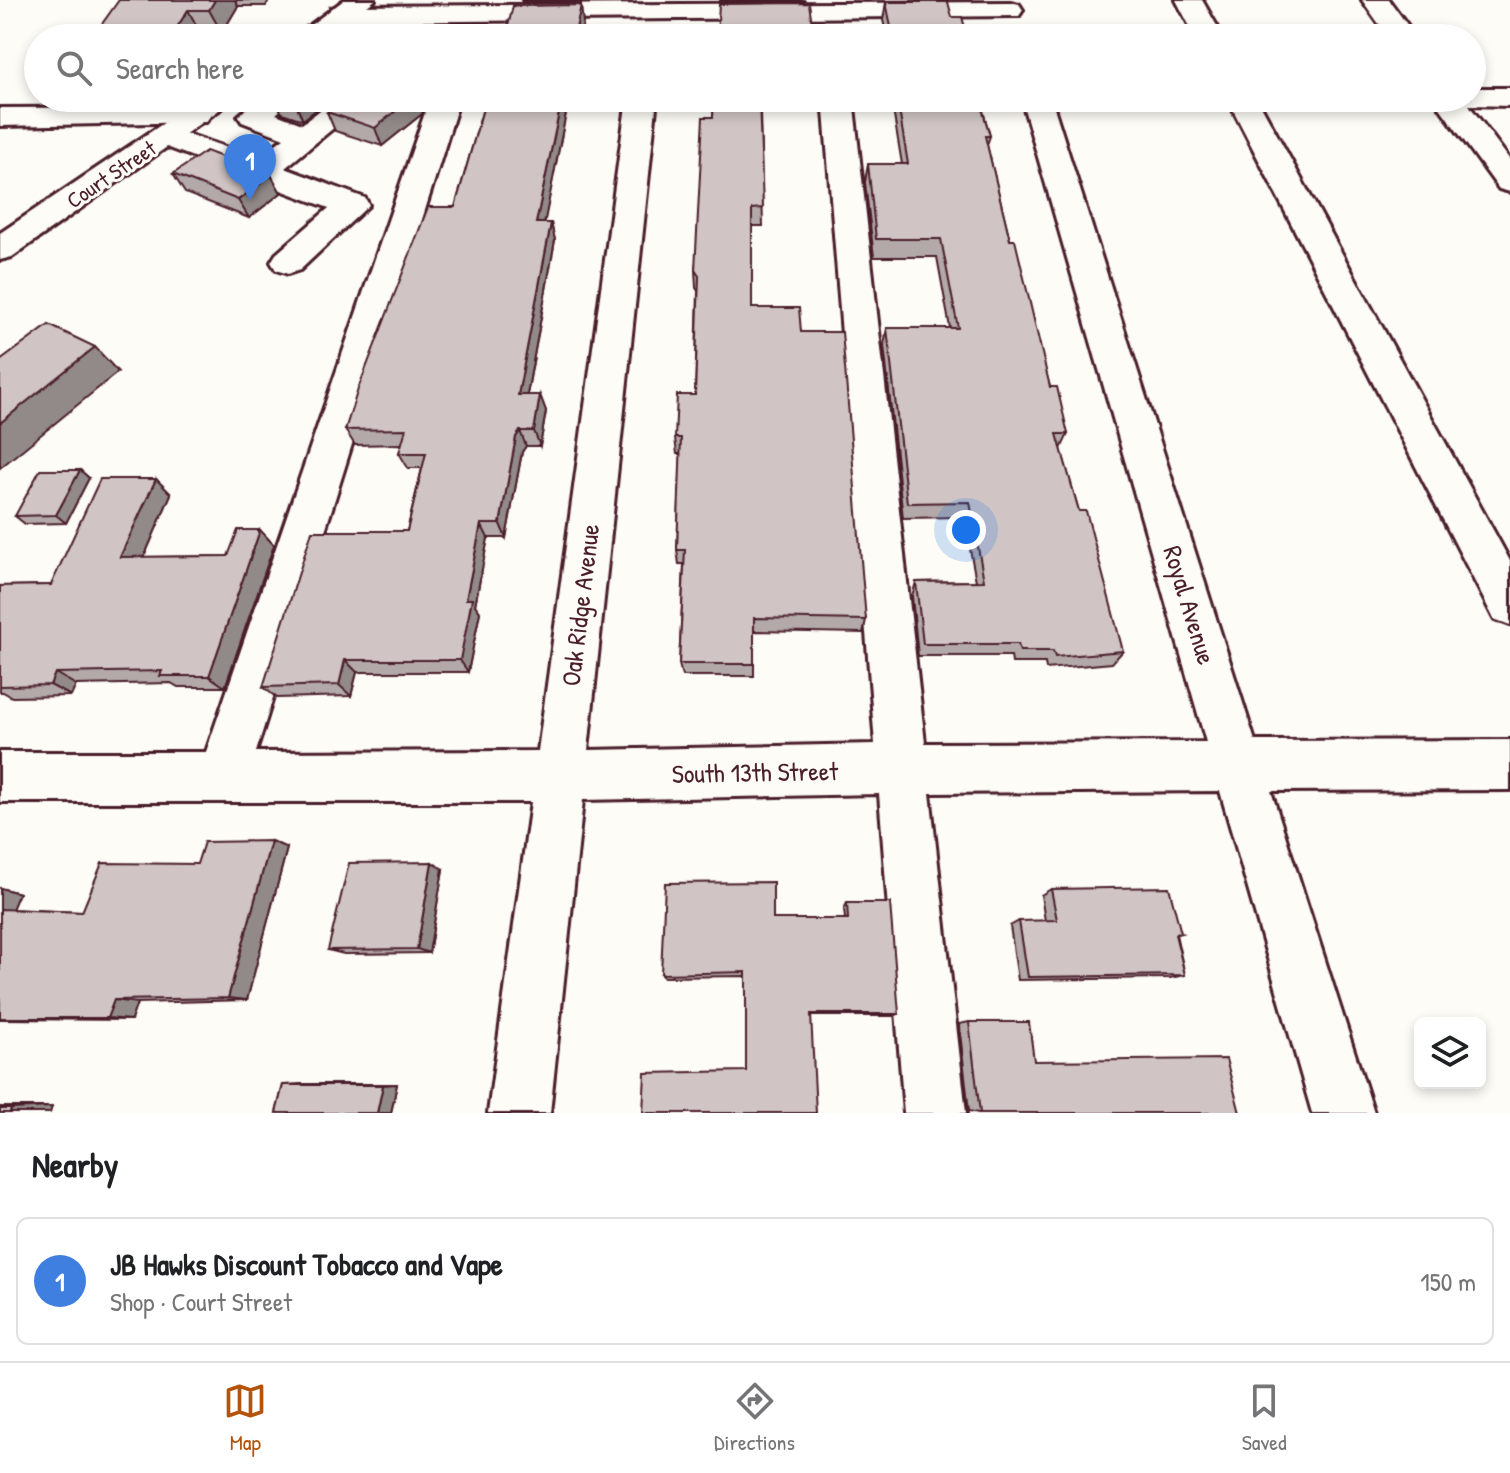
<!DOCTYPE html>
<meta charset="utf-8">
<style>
:root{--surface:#fff;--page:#f6f6f6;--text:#202124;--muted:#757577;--line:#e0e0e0;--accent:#b45309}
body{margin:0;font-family:"Patrick Hand",sans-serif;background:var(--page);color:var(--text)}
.controls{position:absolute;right:24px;bottom:24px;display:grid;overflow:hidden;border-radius:12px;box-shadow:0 4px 12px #0003}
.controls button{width:72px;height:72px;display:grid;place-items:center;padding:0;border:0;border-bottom:2px solid var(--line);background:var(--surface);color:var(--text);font:40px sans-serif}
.you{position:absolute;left:966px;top:530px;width:28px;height:28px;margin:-20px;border:6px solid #fff;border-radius:50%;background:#1a73e8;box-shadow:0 0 0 12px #1a73e833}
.badge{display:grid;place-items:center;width:52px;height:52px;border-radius:50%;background:var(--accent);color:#fff;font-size:26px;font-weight:700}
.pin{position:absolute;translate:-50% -66px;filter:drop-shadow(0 2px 4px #0008)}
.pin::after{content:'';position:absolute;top:42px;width:28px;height:24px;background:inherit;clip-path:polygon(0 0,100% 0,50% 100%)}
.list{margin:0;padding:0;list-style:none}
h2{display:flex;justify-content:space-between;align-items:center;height:104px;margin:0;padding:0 32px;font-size:34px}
h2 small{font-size:26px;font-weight:400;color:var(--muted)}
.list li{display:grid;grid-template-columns:52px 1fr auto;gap:24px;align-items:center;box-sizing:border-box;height:128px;margin:0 16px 16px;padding:0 16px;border:2px solid var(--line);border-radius:12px}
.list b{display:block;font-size:30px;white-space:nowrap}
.list p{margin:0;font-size:26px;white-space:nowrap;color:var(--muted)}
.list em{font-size:26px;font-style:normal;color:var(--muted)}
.icon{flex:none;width:44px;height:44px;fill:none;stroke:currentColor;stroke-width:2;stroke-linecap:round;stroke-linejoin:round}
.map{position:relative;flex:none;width:1510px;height:1113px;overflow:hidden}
.search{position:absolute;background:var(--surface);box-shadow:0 4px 12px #0003;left:24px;right:24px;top:24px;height:88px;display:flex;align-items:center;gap:20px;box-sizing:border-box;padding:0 28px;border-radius:44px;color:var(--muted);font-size:30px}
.sheet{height:248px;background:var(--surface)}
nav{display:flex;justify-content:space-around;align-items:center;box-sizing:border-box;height:112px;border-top:2px solid var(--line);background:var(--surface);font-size:22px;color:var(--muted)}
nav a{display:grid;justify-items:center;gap:4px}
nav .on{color:var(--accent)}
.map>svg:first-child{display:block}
</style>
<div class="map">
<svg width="1510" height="1113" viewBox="0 0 1510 1113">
<rect width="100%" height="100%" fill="#fdfcf7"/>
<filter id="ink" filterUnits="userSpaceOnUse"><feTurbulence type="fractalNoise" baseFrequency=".0125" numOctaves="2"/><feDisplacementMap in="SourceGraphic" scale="16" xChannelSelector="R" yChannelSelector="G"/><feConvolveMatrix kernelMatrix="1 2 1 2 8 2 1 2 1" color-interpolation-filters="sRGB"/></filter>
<g filter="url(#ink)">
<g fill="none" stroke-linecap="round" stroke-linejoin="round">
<defs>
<g id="minor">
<polygon points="1176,0 1202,0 1224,38 1196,38"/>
<polygon points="1362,0 1389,0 1417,38 1389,38"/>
<polygon points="1010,2 1019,4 1023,10 1019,16 341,22 331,20 328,14 331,8 341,6"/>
<polygon points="1472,88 1510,88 1510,106 1469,105 1510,160 1510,192 1499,189 1433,98 1472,98"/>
<polygon points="259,98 294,98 276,114 302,124 336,98 370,98 285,168 365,198 369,205 300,270 288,274 276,270 271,262 276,254 329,208 156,143 152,136 156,129 167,127 257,158 284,138 242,122 238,116"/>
<polygon points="430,98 460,98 256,752 538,751 627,98 657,98 588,750 875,744 823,98 853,98 925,743 1206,742 1021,98 1051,98 1255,741 1510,740 1510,790 1271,791 1374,1113 1312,1113 1220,791 930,793 966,1113 904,1113 879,794 583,800 550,1113 488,1113 531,802 0,802 0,752 206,752"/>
<polygon points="1227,98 1257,98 1510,561 1510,625 1494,619"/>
<polygon points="195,107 206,110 210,116 206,122 0,126 0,108"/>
</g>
<g id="major">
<polygon points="344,0 375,0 325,38 293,38"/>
<polygon points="201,98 236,98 12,257 0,260 0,233"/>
</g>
</defs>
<!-- minor casing -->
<use href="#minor" stroke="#4a1f2b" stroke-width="6"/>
<!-- major casing -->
<use href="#major" stroke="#4a1f2b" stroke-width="6"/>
<!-- minor -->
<use href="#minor" fill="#fdfcf7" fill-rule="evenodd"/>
<!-- major -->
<use href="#major" fill="#fdfcf7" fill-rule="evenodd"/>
</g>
<!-- wall -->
<g fill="#b3a9a9" stroke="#4a1f2b" stroke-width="2">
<polygon points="119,0 269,0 266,6 238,6 222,33 201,34"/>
<polygon points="521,0 587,0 587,2 522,2"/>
<polygon points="720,0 805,0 720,1"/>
<polygon points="886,2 952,17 968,38 887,37 883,20"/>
<polygon points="274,98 331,98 303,120 282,113"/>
<polygon points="344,98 425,98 426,101 422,114 382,146 335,131 327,112"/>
<polygon points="486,98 569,98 544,223 551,223 555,240 527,395 540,395 546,411 540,446 526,446 522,452 506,538 488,538 475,605 480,612 468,672 357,672 351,696 277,698 263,687 407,531 422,468 408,468 399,453 402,444 355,445 345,430 455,207"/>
<polygon points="714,98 788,98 788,111 760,111 763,226 752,226 752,308 801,332 866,620 863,633 754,631 754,676 682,676 679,664 684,564 679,564 677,550 681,454 677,454 675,438 695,395 698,291 696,288 695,270 713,117"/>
<polygon points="891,98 980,98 980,100 990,136 987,145 1010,240 1050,387 1068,434 1061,449 1079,511 1123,651 1112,663 1046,669 1045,663 1012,663 1011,656 918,656 912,596 916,582 976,581 964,517 903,518 884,345 887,328 950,328 937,257 874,257 865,182 868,164 902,164"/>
<polygon points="173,174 271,175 281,193 249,218 185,193"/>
<polygon points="80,470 89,478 66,523 25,524 15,516"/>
<polygon points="156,479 171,494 144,557 228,556 260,530 274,545 225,687 178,687 171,683 76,685 71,696 12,697 3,692 0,692 0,586 51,585"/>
<polygon points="271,841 287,848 247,1000 137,1003 131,1020 0,1019 0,888 19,893 11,909 82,912 197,864"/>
<polygon points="443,869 429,953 344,954 328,950"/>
<polygon points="1051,889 1181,933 1176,934 1185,975 1170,978 1018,980 1010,926 1019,921 1045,921 1041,895"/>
<polygon points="847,903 899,1014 893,1016 811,1016 746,1071 746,976 664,977 661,974 773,919 845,919 844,909"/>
<polygon points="969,1022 1034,1061 1240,1113 978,1113 969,1111 959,1024"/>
<polygon points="301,1084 397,1084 391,1113 276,1113 283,1085"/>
<polygon points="0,1107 52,1107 0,1113"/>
</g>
<!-- shaded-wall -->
<g fill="#928a89" stroke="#4a1f2b" stroke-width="2">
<polygon points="215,0 235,0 238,6 222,33 209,10"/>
<polygon points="581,5 583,23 580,38 574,38"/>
<polygon points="188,10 201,34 198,38 170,38"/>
<polygon points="298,98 331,98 303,120 294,101"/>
<polygon points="411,98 425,98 426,101 422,114 382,146 375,128"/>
<polygon points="562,98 569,98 541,240 536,223"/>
<polygon points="271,175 281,193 249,218 238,200"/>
<polygon points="551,223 555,240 524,411 518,395"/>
<polygon points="95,347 118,372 0,468 0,423"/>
<polygon points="540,395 546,411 540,446 534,431"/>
<polygon points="520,431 526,446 522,452 506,538 500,524 516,437"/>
<polygon points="80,470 89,478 66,523 56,515"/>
<polygon points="156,479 171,494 138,571 120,557"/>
<polygon points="481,524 488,538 475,605 480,612 468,672 460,660 466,599"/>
<polygon points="260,530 274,545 225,687 209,676"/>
<polygon points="345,660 357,672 351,696 339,685"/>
<polygon points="55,673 76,685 71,696 50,685"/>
<polygon points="271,841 287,848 247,1000 228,998"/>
<polygon points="432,862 443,869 429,953 417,949"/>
<polygon points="0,888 19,893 10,914 0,912"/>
<polygon points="114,1000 137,1003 131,1020 107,1018"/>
<polygon points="397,1084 391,1113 377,1113 383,1085"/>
<polygon points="52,1107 50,1113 10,1113 11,1109"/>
</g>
<!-- building -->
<g fill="#d0c5c4" stroke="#4a1f2b" stroke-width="2">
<polygon points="119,0 215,0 209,10 188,10 170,38 92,38"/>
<polygon points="886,2 948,2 952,17 962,17 968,38 886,38 886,37 893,37"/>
<polygon points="809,3 814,38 717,38 719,4"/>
<polygon points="581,5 574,38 505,38 513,6"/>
<polygon points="284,98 298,98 294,101"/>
<polygon points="344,98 411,98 375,128 327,112"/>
<polygon points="486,98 562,98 536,223 551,223 518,395 540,395 534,431 520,431 516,437 500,524 481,524 466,599 472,599 460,660 345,660 339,685 263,687 312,531 407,531 426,453 399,453 406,429 345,430 358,389 428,207 455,207"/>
<polygon points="714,98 759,98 763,208 752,209 752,308 799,308 801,332 842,332 866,620 754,618 754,664 679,664 685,550 677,550 681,438 675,438 677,395 695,395 699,276 695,270 703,117 713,117"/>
<polygon points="897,98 979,98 990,136 985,136 1010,240 1015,240 1050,387 1057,387 1068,434 1057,434 1079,511 1086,511 1123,651 1055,657 1053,651 1020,651 1018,644 923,644 916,582 984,581 970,502 907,503 887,328 958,328 941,239 876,239 868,164 908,164"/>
<polygon points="206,151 271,175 238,200 173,174"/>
<polygon points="49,325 95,347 0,423 0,361"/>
<polygon points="40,470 80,470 56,515 15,516"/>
<polygon points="100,479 156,479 120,557 228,556 238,530 260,530 209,676 160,676 162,671 55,673 50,685 0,686 0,586 51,585"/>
<polygon points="271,841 228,998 114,1000 107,1018 0,1018 0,909 82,912 102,863 197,864 204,842"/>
<polygon points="432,862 417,949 328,950 349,863"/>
<polygon points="773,882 773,919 848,919 847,903 890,903 899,1014 811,1014 816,1113 643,1113 645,1073 746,1071 746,972 661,974 665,883"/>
<polygon points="1169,887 1181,933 1175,934 1185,975 1028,977 1019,921 1057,920 1051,889"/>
<polygon points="969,1022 1029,1022 1034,1061 1226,1059 1240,1113 980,1113"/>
<polygon points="283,1085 383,1085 377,1113 276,1113"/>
<polygon points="0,1109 11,1109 10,1113 0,1113"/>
</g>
</g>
<g text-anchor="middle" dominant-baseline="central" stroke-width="6" stroke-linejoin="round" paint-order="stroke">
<!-- far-street labels -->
<g font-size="22" fill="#4a1f2b" stroke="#fdfcf7">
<text transform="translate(111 174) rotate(-34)">Court Street</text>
</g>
<!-- street labels -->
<g font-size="26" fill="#4a1f2b" stroke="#fdfcf7">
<text transform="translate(580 605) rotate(-83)">Oak Ridge Avenue</text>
<text transform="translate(1190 605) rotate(73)">Royal Avenue</text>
<text transform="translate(755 772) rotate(-1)">South 13th Street</text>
</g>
</g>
</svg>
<div class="controls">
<button><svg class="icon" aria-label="layers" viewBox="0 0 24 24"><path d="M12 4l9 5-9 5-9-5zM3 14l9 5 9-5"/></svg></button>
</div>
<div class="you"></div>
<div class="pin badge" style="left:250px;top:200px;background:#3f7fe0">1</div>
<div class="search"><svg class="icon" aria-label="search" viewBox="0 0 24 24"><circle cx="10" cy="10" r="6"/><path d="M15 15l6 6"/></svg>Search here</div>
</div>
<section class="sheet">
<h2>Nearby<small></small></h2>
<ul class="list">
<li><span class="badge" style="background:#3f7fe0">1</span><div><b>JB Hawks Discount Tobacco and Vape</b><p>Shop · Court Street</p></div><em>150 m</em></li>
</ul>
</section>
<nav>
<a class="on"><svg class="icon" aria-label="map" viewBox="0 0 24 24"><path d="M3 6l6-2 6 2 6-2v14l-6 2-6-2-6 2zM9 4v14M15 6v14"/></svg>Map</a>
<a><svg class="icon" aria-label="directions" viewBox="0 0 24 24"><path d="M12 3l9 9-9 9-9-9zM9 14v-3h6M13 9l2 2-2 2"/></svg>Directions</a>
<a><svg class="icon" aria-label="saved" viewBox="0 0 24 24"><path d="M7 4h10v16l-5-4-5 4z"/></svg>Saved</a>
</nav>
